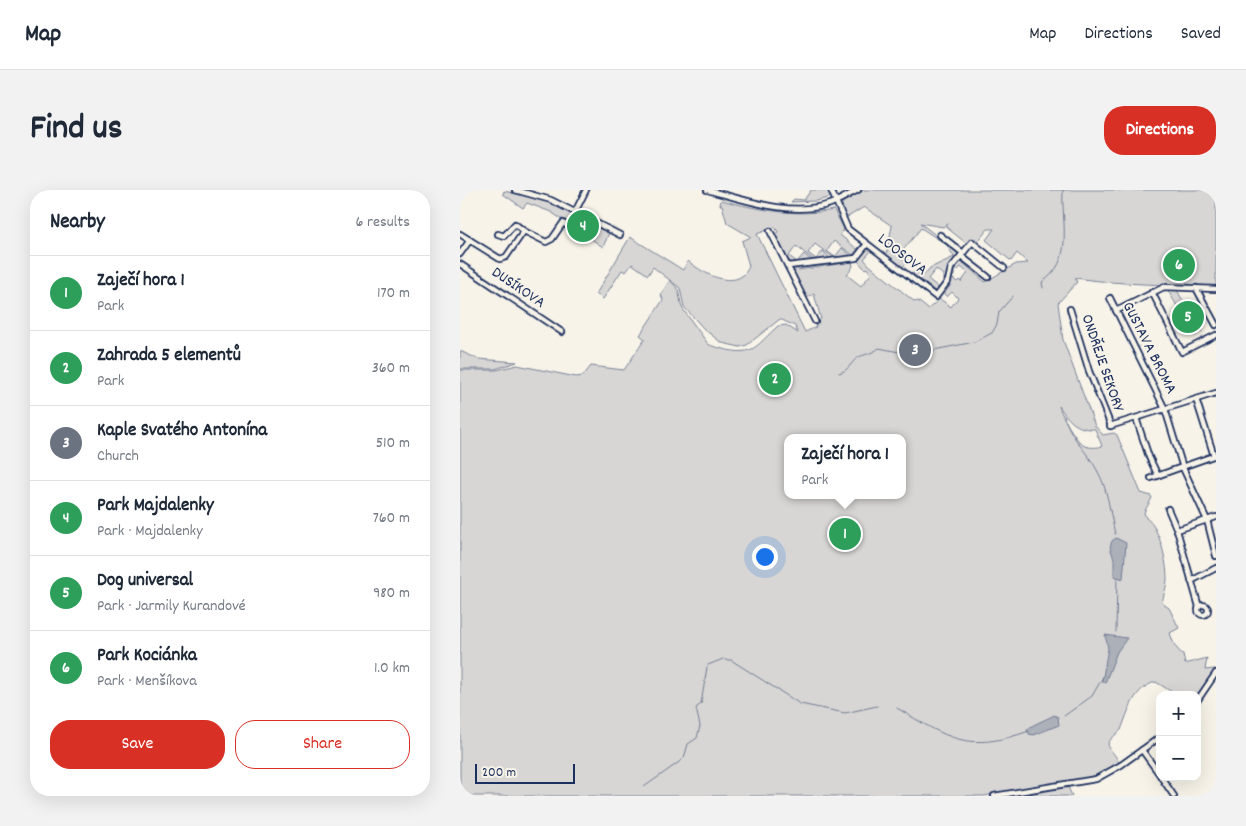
<!DOCTYPE html>
<meta charset="utf-8">
<style>
:root{--surface:#fff;--page:#f2f2f3;--text:#1f2937;--muted:#747a83;--line:#e0e1e3;--accent:#d93025}
body{margin:0;font-family:Dekko,sans-serif;background:var(--page);color:var(--text)}
.controls{position:absolute;right:15px;bottom:15px;display:grid;overflow:hidden;border-radius:10px;box-shadow:0 5px 20px #0002}
.controls button{width:45px;height:45px;display:grid;place-items:center;padding:0;border:0;border-bottom:1px solid var(--line);background:var(--surface);color:var(--text);font:25px sans-serif}
.scale{position:absolute;left:15px;bottom:12px;width:100px;box-sizing:border-box;padding-left:5px;border:2px solid #1b2f5e;border-top:0;font-size:14px;line-height:18px;white-space:nowrap;color:#1b2f5e;-webkit-text-stroke:4px #f7f3e8;paint-order:stroke}
.you{position:absolute;left:304px;top:366px;width:18px;height:18px;margin:-12px;border:4px solid #fff;border-radius:50%;background:#1a73e8;box-shadow:0 0 0 8px #1a73e833}
.badge{display:grid;place-items:center;width:32px;height:32px;border-radius:50%;background:var(--accent);color:#fff;font-size:16px;font-weight:700}
.pin{position:absolute;translate:-50% -50%;border:2px solid #fff;box-shadow:0 1px 5px #0006}
.popup{position:absolute;left:324px;top:244px;width:122px;height:65px;box-sizing:border-box;display:grid;place-content:center;border-radius:10px;background:var(--surface);filter:drop-shadow(0 1px 4px #0005);font-size:16px;white-space:nowrap;color:var(--muted)}
.popup b{font-size:19px;color:var(--text)}
.popup::after{content:'';position:absolute;left:50%;top:100%;margin-left:-10px;border:10px solid transparent;border-top-color:var(--surface)}
.list{margin:0;padding:0;list-style:none}
h2{display:flex;justify-content:space-between;align-items:center;height:65px;margin:0;padding:0 20px;font-size:21px}
h2 small{font-size:16px;font-weight:400;color:var(--muted)}
.list li{display:grid;grid-template-columns:32px 1fr auto;gap:15px;align-items:center;box-sizing:border-box;height:75px;padding:0 20px;border-top:1px solid var(--line)}
.list b{display:block;font-size:19px;white-space:nowrap}
.list p{margin:0;font-size:16px;white-space:nowrap;color:var(--muted)}
.list em{font-size:16px;font-style:normal;color:var(--muted)}
.actions{display:flex;gap:10px;padding:15px 20px}
.actions a{flex:1;padding:11px 0;border:1px solid var(--accent);border-radius:20px;text-align:center;font-size:18px;color:var(--accent)}
.actions .main{background:var(--accent);color:#fff}
.map{position:relative;flex:none;width:756px;height:606px;overflow:hidden;border-radius:20px}
header{display:flex;align-items:center;gap:30px;box-sizing:border-box;height:70px;padding:0 25px;background:var(--surface);border-bottom:1px solid var(--line)}
header strong{font-size:24px}
nav{display:flex;gap:28px;margin-inline-start:auto;font-size:18px}
.intro{display:flex;align-items:center;justify-content:space-between;box-sizing:border-box;height:120px;padding:0 30px}
h1{margin:0;font-size:35px}
.button{padding:12px 22px;border-radius:20px;background:var(--accent);color:#fff;font-size:18px;font-weight:700}
main{display:flex;gap:30px;padding:0 30px}
aside{flex:1;background:var(--surface);border-radius:20px;box-shadow:0 5px 20px #0002}
.map>svg:first-child{display:block}
</style>
<header>
<strong>Map</strong>
<nav><a>Map</a><a>Directions</a><a>Saved</a></nav>
</header>
<div class="intro"><h1>Find us</h1><a class="button">Directions</a></div>
<main>
<aside>
<h2>Nearby<small>6 results</small></h2>
<ul class="list">
<li><span class="badge" style="background:#2e9e5b">1</span><div><b>Zaječí hora 1</b><p>Park</p></div><em>170 m</em></li>
<li><span class="badge" style="background:#2e9e5b">2</span><div><b>Zahrada 5 elementů</b><p>Park</p></div><em>360 m</em></li>
<li><span class="badge" style="background:#6b7280">3</span><div><b>Kaple Svatého Antonína</b><p>Church</p></div><em>510 m</em></li>
<li><span class="badge" style="background:#2e9e5b">4</span><div><b>Park Majdalenky</b><p>Park · Majdalenky</p></div><em>760 m</em></li>
<li><span class="badge" style="background:#2e9e5b">5</span><div><b>Dog universal</b><p>Park · Jarmily Kurandové</p></div><em>980 m</em></li>
<li><span class="badge" style="background:#2e9e5b">6</span><div><b>Park Kociánka</b><p>Park · Menšíkova</p></div><em>1.0 km</em></li>
</ul>
<div class="actions"><a class="main">Save</a><a>Share</a></div>
</aside>
<div class="map">
<svg width="756" height="606" viewBox="0 0 756 606">
<rect width="100%" height="100%" fill="#f7f3e8"/>
<filter id="ink" filterUnits="userSpaceOnUse"><feTurbulence type="fractalNoise" baseFrequency=".02" numOctaves="2"/><feDisplacementMap in="SourceGraphic" scale="10" xChannelSelector="R" yChannelSelector="G"/><feConvolveMatrix kernelMatrix="1 2 1 2 8 2 1 2 1" color-interpolation-filters="sRGB"/></filter>
<g filter="url(#ink)">
<!-- green -->
<g fill="#d7d6d4" stroke="#798299" fill-rule="evenodd">
<polygon points="351,0 369,0 372,7 356,11 331,12 334,9 344,10"/>
<path d="M404,0H756V98C709,94 662,95 615,88L617,92L598,113L603,150L635,236L643,245L654,243L657,245L681,303L691,306L692,308L684,322L686,328C700,337 707,373 707,389C707,397 703,406 702,413L709,418L719,438L710,443C713,452 715,459 723,464L725,474L747,468L745,480L755,479L737,505H717L696,492C674,497 668,522 661,540C641,557 648,553 659,572L634,587L524,606H0V180H37L57,175L116,187L123,186L131,176L164,180L185,149L180,145L203,110L201,104L210,90L218,99L222,118L248,154C253,157 257,157 263,159C295,167 296,155 318,136L326,135L338,143L335,136L320,129L287,155L280,157L262,153L245,140L224,117L220,98L193,77L188,85L172,74L166,82L162,80L143,109L136,104L170,47L223,80L228,71C240,81 266,97 282,86C285,84 288,79 289,76L282,51L291,47L267,33L262,15H260L261,10C300,20 334,27 374,20L384,39L380,45L397,59L402,54L393,65L374,51L367,61L375,67L382,58L391,66L374,68L355,54L348,63L356,69L363,61L371,69L355,71L336,56L329,66L337,72L344,64L352,71L333,74L328,69L315,44L318,42L315,37L297,44L345,142L356,137L355,133L361,129L354,104L346,108L334,83L336,78L338,80L392,72L393,76L387,85L401,96L411,84L407,78L405,79L398,71L407,58L411,61L404,69L409,75L455,112L458,111L468,119L480,109L491,117L498,108L492,102L487,107L484,104L492,93L489,90L493,81L496,83L492,88L497,92L499,90L501,92L508,83L501,77L497,81L494,79L501,71L525,92L556,74L568,73L557,63L551,71L526,50L534,39H528L518,51L514,48L510,53H506L486,37L488,33L483,37L460,33L499,63L483,91V85L476,79L468,89L478,97L475,101L453,84L455,80L463,86L470,78L494,67L487,55L461,38L439,65L446,73L442,78L426,65L432,36L404,17L388,27L384,26L382,13ZM599,216C608,229 615,240 635,239L642,256C638,258 627,258 623,255C615,249 601,225 599,216ZM328,248H442V305H328Z"/>
<polygon points="44,1 92,12 120,26 119,28 149,43 143,57 91,22 67,13 63,18 43,4"/>
<polygon points="707,99 716,99 742,141 735,146"/>
<polygon points="0,161 18,169 57,172 35,179 0,179"/>
<polygon points="608,597 612,606 547,606"/>
</g>
<!-- water -->
<g fill="#acb0b9" stroke="#727c95">
<polygon points="656,348 666,353 663,389 654,386 654,369 650,357 652,351"/>
<polygon points="645,445 667,448 657,462 645,493 642,492 648,458"/>
<path d="M594,525L598,527L599,535L574,545L569,544L567,540C572,534 586,530 594,525Z"/>
</g>
<g fill="none" stroke-linecap="round" stroke-linejoin="round">
<!-- stream -->
<g stroke="#727c95" stroke-width="1">
<path d="M583,98L582,92C615,71 601,32 603,0"/>
<polyline points="462,163 464,167 474,160 514,152 532,143 537,134 539,122 553,106"/>
<path d="M379,183C388,181 390,174 397,168C404,164 412,164 419,158L439,162"/>
<polyline points="604,225 605,228"/>
<path d="M606,231C612,249 628,263 637,280C648,299 650,323 655,344"/>
<polyline points="656,442 657,388"/>
<polyline points="265,470 271,470 340,514 385,523 417,516"/>
<polyline points="248,475 263,469"/>
<path d="M437,518C489,549 508,563 569,541"/>
<polyline points="604,526 632,506 644,485"/>
<polyline points="224,568 228,554 237,548 240,536 236,518 241,514 247,477"/>
<polyline points="184,597 222,570"/>
</g>
<defs>
<g id="minor">
<polyline points="55,0 91,10 160,45"/>
<path d="M247,0C285,10 331,27 370,14C379,11 388,5 398,0"/>
<polyline points="371,0 388,39 476,107 488,91 491,78 512,52 544,78"/>
<polyline points="0,5 1,0"/>
<polyline points="115,22 126,0"/>
<polyline points="310,41 355,131"/>
<polyline points="0,44 40,69 46,67 64,41 86,52 92,49 103,33 122,46"/>
<polyline points="38,44 44,46 55,34 64,41"/>
<polyline points="480,45 503,63"/>
<polyline points="0,64 10,50"/>
<polyline points="501,66 528,87"/>
<polyline points="0,74 102,142"/>
<polyline points="328,76 396,68 407,54"/>
<polyline points="736,98 756,135"/>
<polyline points="692,102 722,162 756,145"/>
<polyline points="650,108 705,219 723,278 747,330 756,366"/>
<polyline points="610,119 629,181 651,236"/>
<polyline points="656,121 704,97 756,99"/>
<polyline points="736,209 754,266"/>
<polyline points="676,228 689,267 698,286"/>
<polyline points="650,236 756,203"/>
<polyline points="691,288 756,265"/>
<polyline points="708,319 717,340 739,417"/>
<polyline points="717,340 756,327"/>
<polyline points="731,391 756,378"/>
<circle cx="743" cy="420" r="5"/>
<polyline points="737,511 756,483"/>
<polyline points="682,560 700,585"/>
<polyline points="701,587 714,606"/>
<polyline points="534,606 636,589 661,575 700,547"/>
</g>
</defs>
<!-- minor casing -->
<use href="#minor" stroke="#1b2f5e" stroke-width="8"/>
<!-- minor -->
<use href="#minor" stroke="#f7f3e8" stroke-width="4.5"/>
</g>
</g>
<g text-anchor="middle" dominant-baseline="central" stroke-width="4" stroke-linejoin="round" paint-order="stroke">
<!-- street labels -->
<g font-size="16" fill="#1b2f5e" stroke="#f7f3e8">
<text transform="translate(442 65) rotate(38)">LOOSOVA</text>
<text transform="translate(58 98) rotate(34)">DUSÍKOVA</text>
<text transform="translate(689 158) rotate(63)">GUSTAVA BROMA</text>
<text transform="translate(642 173) rotate(71)">ONDŘEJE SEKORY</text>
</g>
</g>
</svg>
<div class="controls">
<button>+</button>
<button>−</button>
</div>
<div class="scale">200 m</div>
<div class="you"></div>
<div class="pin badge" style="left:385px;top:344px;background:#2e9e5b">1</div>
<div class="popup"><b>Zaječí hora 1</b>Park</div>
<div class="pin badge" style="left:315px;top:189px;background:#2e9e5b">2</div>
<div class="pin badge" style="left:455px;top:160px;background:#6b7280">3</div>
<div class="pin badge" style="left:123px;top:36px;background:#2e9e5b">4</div>
<div class="pin badge" style="left:728px;top:127px;background:#2e9e5b">5</div>
<div class="pin badge" style="left:719px;top:75px;background:#2e9e5b">6</div>
</div>
</main>
